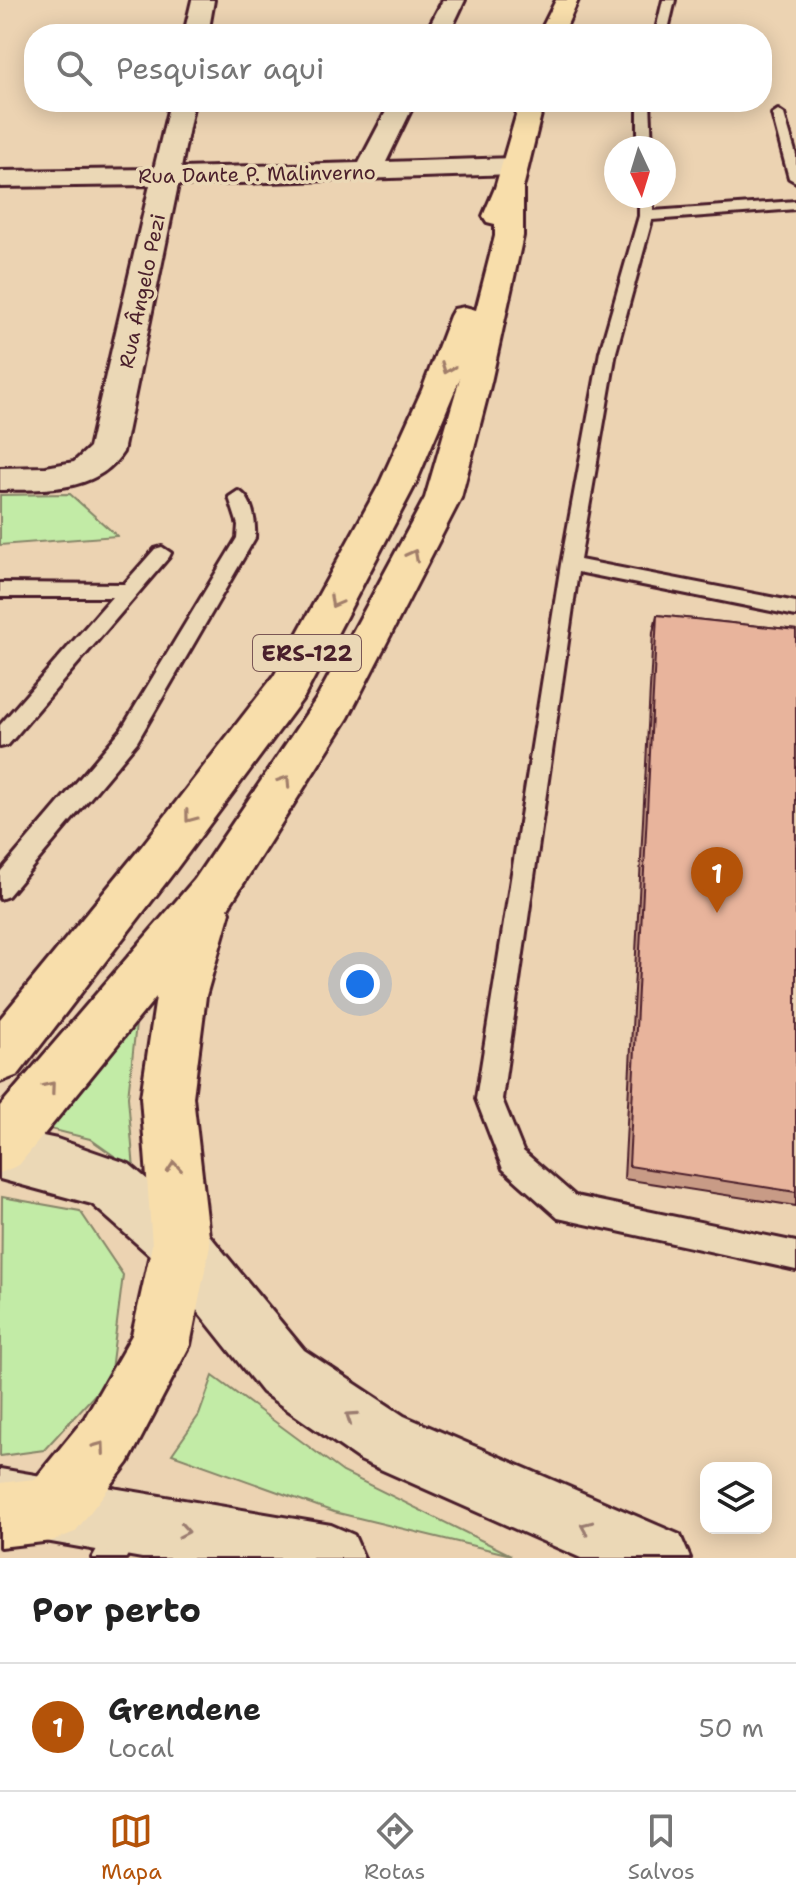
<!DOCTYPE html>
<html lang="pt">
<meta charset="utf-8">
<style>
:root{--surface:#fff;--page:#f6f6f6;--text:#222;--muted:#767676;--line:#e0e0e0;--accent:#b45309}
body{margin:0;font-family:"Shantell Sans",sans-serif;background:var(--page);color:var(--text)}
.controls{position:absolute;right:24px;bottom:24px;display:grid;overflow:hidden;border-radius:16px;box-shadow:0 4px 20px #0003}
.controls button{width:72px;height:72px;display:grid;place-items:center;padding:0;border:0;border-bottom:2px solid var(--line);background:var(--surface);color:var(--text);font:40px sans-serif}
.compass{position:absolute;left:604px;top:136px;width:72px;height:72px;border-radius:50%;background:var(--surface);box-shadow:0 4px 20px #0003;rotate:176deg}
.you{position:absolute;left:360px;top:984px;width:28px;height:28px;margin:-20px;border:6px solid #fff;border-radius:50%;background:#1a73e8;box-shadow:0 0 0 12px #1a73e833}
.badge{display:grid;place-items:center;width:52px;height:52px;border-radius:50%;background:var(--accent);color:#fff;font-size:26px;font-weight:700}
.pin{position:absolute;translate:-50% -66px;filter:drop-shadow(0 2px 4px #0008)}
.pin::after{content:'';position:absolute;top:42px;width:28px;height:24px;background:inherit;clip-path:polygon(0 0,100% 0,50% 100%)}
.list{margin:0;padding:0;list-style:none}
h2{display:flex;justify-content:space-between;align-items:center;height:104px;margin:0;padding:0 32px;font-size:34px}
h2 small{font-size:26px;font-weight:400;color:var(--muted)}
.list li{display:grid;grid-template-columns:52px 1fr auto;gap:24px;align-items:center;box-sizing:border-box;height:128px;padding:0 32px;border-top:2px solid var(--line)}
.list b{display:block;font-size:30px;white-space:nowrap}
.list p{margin:0;font-size:26px;white-space:nowrap;color:var(--muted)}
.list em{font-size:26px;font-style:normal;color:var(--muted)}
.icon{flex:none;width:44px;height:44px;fill:none;stroke:currentColor;stroke-width:2;stroke-linecap:round;stroke-linejoin:round}
.map{position:relative;flex:none;width:796px;height:1558px;overflow:hidden}
.search{position:absolute;background:var(--surface);box-shadow:0 4px 20px #0003;left:24px;right:24px;top:24px;height:88px;display:flex;align-items:center;gap:20px;box-sizing:border-box;padding:0 28px;border-radius:32px;color:var(--muted);font-size:30px}
.sheet{height:232px;background:var(--surface)}
nav{display:flex;justify-content:space-around;align-items:center;box-sizing:border-box;height:112px;border-top:2px solid var(--line);background:var(--surface);font-size:22px;color:var(--muted)}
nav a{display:grid;justify-items:center;gap:4px}
nav .on{color:var(--accent)}
.map>svg:first-child{display:block}
</style>
<div class="map">
<svg width="796" height="1558" viewBox="0 0 796 1558">
<rect width="100%" height="100%" fill="#ecd3b2"/>
<filter id="ink" filterUnits="userSpaceOnUse"><feTurbulence type="fractalNoise" baseFrequency=".0125" numOctaves="2"/><feDisplacementMap in="SourceGraphic" scale="16" xChannelSelector="R" yChannelSelector="G"/><feConvolveMatrix kernelMatrix="1 2 1 2 8 2 1 2 1" color-interpolation-filters="sRGB"/></filter>
<g filter="url(#ink)">
<!-- green -->
<g fill="#c2eba6" stroke="#868568" stroke-width="2">
<polygon points="70,494 117,536 0,545 0,495"/>
<polygon points="136,1024 128,1097 134,1170 90,1139 50,1129"/>
<polygon points="2,1197 80,1211 123,1275 110,1378 44,1450 0,1456"/>
<polygon points="213,1376 343,1472 511,1555 334,1512 172,1454 199,1415"/>
</g>
<g fill="none" stroke-linecap="round" stroke-linejoin="round">
<defs>
<g id="service">
<polygon points="663,0 675,0 667,34 655,34"/>
<polygon points="638,102 650,102 652,148 638,148"/>
<polygon points="778,110 784,114 796,155 796,182 789,178 772,114"/>
<polygon points="639,196 653,196 653,211 796,201 796,209 652,220 616,352 580,560 796,602 796,616 578,572 502,1099 523,1151 575,1196 796,1242 796,1270 558,1218 503,1169 476,1099 561,564 600,352 639,216"/>
<path d="M238,491C253,497 256,523 255,538L137,742L8,896L0,899V872L121,730L237,538L238,525L229,497Z"/>
<polygon points="162,547 171,553 169,557 8,745 0,747 0,725 112,597 0,597 0,583 124,584 155,549"/>
<polygon points="127,1510 138,1515 143,1526 126,1558 92,1558 116,1515"/>
</g>
<g id="minor">
<polygon points="192,0 214,0 208,34 184,34"/>
<polygon points="443,0 465,0 449,34 425,34"/>
<path d="M170,102H194L181,168L359,163L391,102H415L386,162L514,158L523,160L527,166L523,172L514,174L178,185L123,452C96,493 45,489 0,490V468L46,467L74,462L89,448L150,185L0,187V171L154,169Z"/>
</g>
<g id="secondary">
<polygon points="0,1127 57,1139 129,1164 201,1225 304,1350 404,1416 680,1535 690,1558 581,1558 360,1460 262,1392 161,1265 92,1204 0,1179"/>
<polygon points="0,1469 331,1525 354,1535 364,1558 142,1558 0,1533"/>
</g>
<g id="trunk">
<polygon points="556,0 578,0 563,34 539,34"/>
<polygon points="520,102 544,102 523,188 523,236 491,382 461,498 348,718 228,908 230,912 206,996 193,1097 210,1245 190,1345 128,1463 75,1532 52,1541 0,1547 0,1483 35,1479 84,1419 132,1335 152,1245 141,1097 156,997 19,1165 0,1173 0,1106 195,879 317,698 425,498 460,378 415,485 304,697 174,872 18,1075 0,1082 0,1019 142,846 274,676 379,485 422,390 450,316 454,309 465,307 476,310 495,236 495,224 487,222 483,216 495,188"/>
</g>
</defs>
<!-- service casing -->
<use href="#service" stroke="#4a1f2b" stroke-width="6"/>
<!-- minor casing -->
<use href="#minor" stroke="#4a1f2b" stroke-width="6"/>
<!-- secondary casing -->
<use href="#secondary" stroke="#4a1f2b" stroke-width="6"/>
<!-- trunk casing -->
<use href="#trunk" stroke="#4a1f2b" stroke-width="6"/>
<!-- service -->
<use href="#service" fill="#ebd8b6" fill-rule="evenodd"/>
<!-- minor -->
<use href="#minor" fill="#ebd8b6" fill-rule="evenodd"/>
<!-- secondary -->
<use href="#secondary" fill="#ebd8b6" fill-rule="evenodd"/>
<!-- trunk -->
<use href="#trunk" fill="#f8deab" fill-rule="evenodd"/>
</g>
<!-- wall -->
<polygon fill="#c89b86" stroke="#4a1f2b" stroke-width="2" points="657,615 796,630 796,1206 624,1179 653,632"/>
<!-- building -->
<polygon fill="#e8b49c" stroke="#4a1f2b" stroke-width="2" points="657,615 796,630 796,1192 629,1166"/>
<!-- one-way arrows -->
<defs><path id="oneway-chevron" d="M-2-3.5L2.5 0L-2 3.5" fill="none" stroke-width="1.6" stroke-linecap="round" stroke-linejoin="round" transform="scale(2)"/></defs>
<g stroke="#a17e6b">
<use href="#oneway-chevron" transform="translate(447 368) rotate(111)"/>
<use href="#oneway-chevron" transform="translate(413 555) rotate(-62)"/>
<use href="#oneway-chevron" transform="translate(335 602) rotate(119)"/>
<use href="#oneway-chevron" transform="translate(285 781) rotate(-57)"/>
<use href="#oneway-chevron" transform="translate(190 817) rotate(127)"/>
<use href="#oneway-chevron" transform="translate(50 1087) rotate(-50)"/>
<use href="#oneway-chevron" transform="translate(174 1167) rotate(-95)"/>
<use href="#oneway-chevron" transform="translate(100 1447) rotate(-54)"/>
</g>
<g stroke="#9a7c70">
<use href="#oneway-chevron" transform="translate(351 1417) rotate(-146)"/>
<use href="#oneway-chevron" transform="translate(586 1527) rotate(-156)"/>
<use href="#oneway-chevron" transform="translate(184 1531) rotate(10)"/>
</g>
</g>
<g text-anchor="middle" dominant-baseline="central" stroke-width="7" stroke-linejoin="round" paint-order="stroke">
<!-- far-street labels -->
<g font-size="20" fill="#4a1f2b" stroke="#ebd8b6">
<text transform="translate(257 174) rotate(-1)">Rua Dante P. Malinverno</text>
<text transform="translate(142 291) rotate(-78)">Rua Ângelo Pezi</text>
</g>
<!-- shield labels -->
<rect fill="#ebd8b6" stroke="#7a5655" stroke-width="2" x="253" y="635" width="108" height="36" rx="6"/>
<g font-size="22" font-weight="bold" fill="#4a1f2b">
<text x="307" y="653">ERS-122</text>
</g>
</g>
</svg>
<div class="controls">
<button><svg class="icon" aria-label="layers" viewBox="0 0 24 24"><path d="M12 4l9 5-9 5-9-5zM3 14l9 5 9-5"/></svg></button>
</div>
<svg class="compass" viewBox="-18 -18 36 36"><path d="M0-13l5 13h-10z" fill="#e53935"/><path d="M0 13l5-13h-10z" fill="#767676"/></svg>
<div class="you"></div>
<div class="pin badge" style="left:717px;top:913px">1</div>
<div class="search"><svg class="icon" aria-label="search" viewBox="0 0 24 24"><circle cx="10" cy="10" r="6"/><path d="M15 15l6 6"/></svg>Pesquisar aqui</div>
</div>
<section class="sheet">
<h2>Por perto<small></small></h2>
<ul class="list">
<li><span class="badge">1</span><div><b>Grendene</b><p>Local</p></div><em>50 m</em></li>
</ul>
</section>
<nav>
<a class="on"><svg class="icon" aria-label="map" viewBox="0 0 24 24"><path d="M3 6l6-2 6 2 6-2v14l-6 2-6-2-6 2zM9 4v14M15 6v14"/></svg>Mapa</a>
<a><svg class="icon" aria-label="directions" viewBox="0 0 24 24"><path d="M12 3l9 9-9 9-9-9zM9 14v-3h6M13 9l2 2-2 2"/></svg>Rotas</a>
<a><svg class="icon" aria-label="saved" viewBox="0 0 24 24"><path d="M7 4h10v16l-5-4-5 4z"/></svg>Salvos</a>
</nav>
